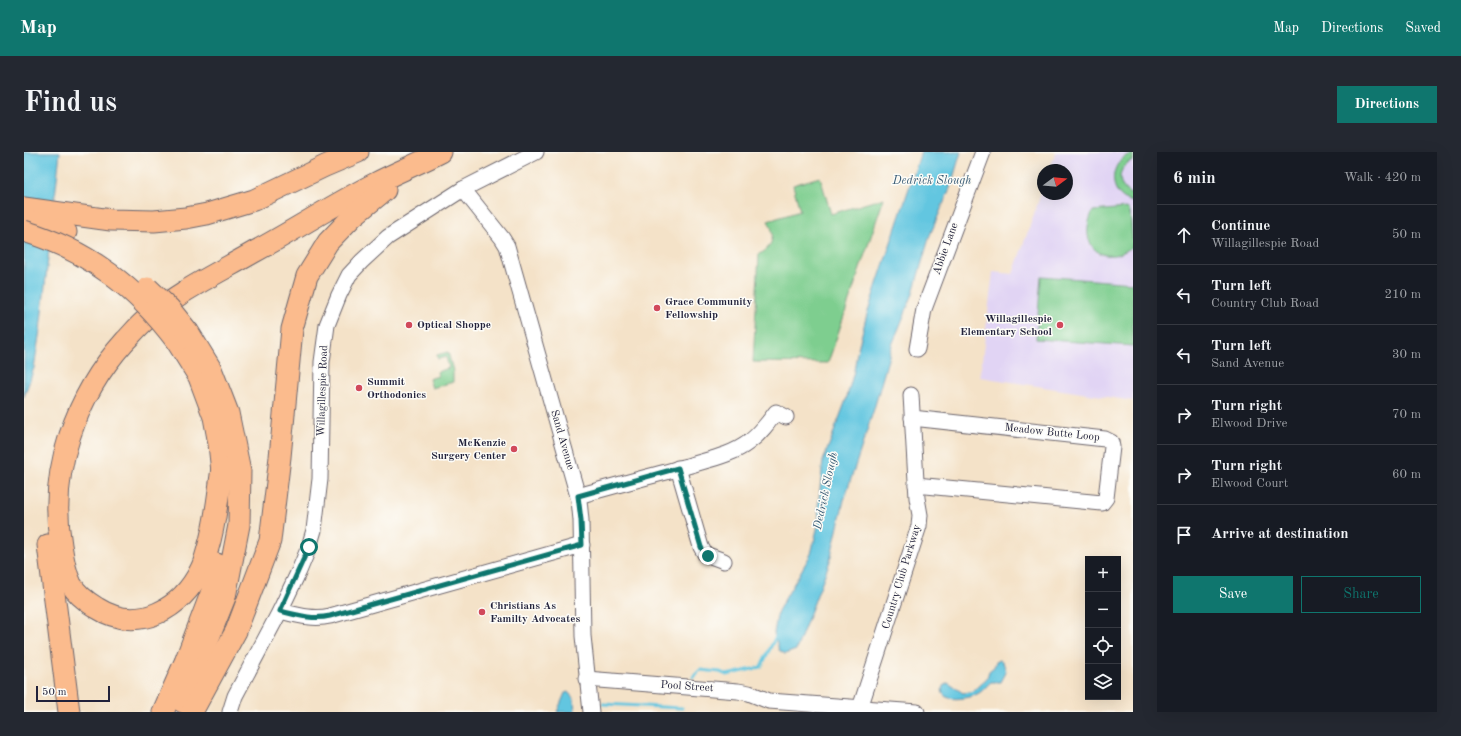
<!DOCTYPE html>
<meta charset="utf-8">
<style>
:root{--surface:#171b24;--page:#242831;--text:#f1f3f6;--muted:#9ea1a6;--line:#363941;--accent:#0f766e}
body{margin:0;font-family:"Old Standard TT",serif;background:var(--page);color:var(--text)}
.controls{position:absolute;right:12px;bottom:12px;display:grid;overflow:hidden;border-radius:0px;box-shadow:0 4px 16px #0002}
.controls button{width:36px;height:36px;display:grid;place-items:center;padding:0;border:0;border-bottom:1px solid var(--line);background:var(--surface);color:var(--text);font:20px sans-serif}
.compass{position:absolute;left:1013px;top:12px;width:36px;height:36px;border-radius:50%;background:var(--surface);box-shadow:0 4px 16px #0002;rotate:74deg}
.scale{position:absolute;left:12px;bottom:10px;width:74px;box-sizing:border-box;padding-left:4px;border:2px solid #22223b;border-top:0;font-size:11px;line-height:14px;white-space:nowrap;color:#22223b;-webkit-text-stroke:3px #fdfcf7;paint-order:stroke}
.stop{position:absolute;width:12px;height:12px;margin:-9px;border:3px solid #0f766e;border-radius:50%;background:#fff}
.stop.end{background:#0f766e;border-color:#fff;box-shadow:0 1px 4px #0008}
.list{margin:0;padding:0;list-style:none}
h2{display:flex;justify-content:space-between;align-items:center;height:52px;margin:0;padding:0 16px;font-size:17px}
h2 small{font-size:13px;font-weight:400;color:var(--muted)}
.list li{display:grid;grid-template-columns:26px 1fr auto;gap:12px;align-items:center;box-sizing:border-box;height:60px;padding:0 16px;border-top:1px solid var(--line)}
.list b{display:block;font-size:15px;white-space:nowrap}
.list p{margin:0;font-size:13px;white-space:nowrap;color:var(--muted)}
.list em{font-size:13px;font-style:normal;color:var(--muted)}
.actions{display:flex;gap:8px;padding:12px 16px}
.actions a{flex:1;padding:9px 0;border:1px solid var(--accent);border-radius:0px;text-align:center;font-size:14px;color:var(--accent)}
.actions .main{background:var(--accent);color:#fff}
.icon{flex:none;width:22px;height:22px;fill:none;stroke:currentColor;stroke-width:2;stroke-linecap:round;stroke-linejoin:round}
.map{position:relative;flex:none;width:1109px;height:560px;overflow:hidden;border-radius:0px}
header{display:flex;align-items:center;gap:24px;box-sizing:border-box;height:56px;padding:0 20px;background:var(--accent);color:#fff}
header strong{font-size:19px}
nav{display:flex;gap:22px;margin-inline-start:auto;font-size:14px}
.intro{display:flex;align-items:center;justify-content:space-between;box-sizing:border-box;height:96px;padding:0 24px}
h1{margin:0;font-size:28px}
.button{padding:10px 18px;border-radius:0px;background:var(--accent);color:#fff;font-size:14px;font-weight:700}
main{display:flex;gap:24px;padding:0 24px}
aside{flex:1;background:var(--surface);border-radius:0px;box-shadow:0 4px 16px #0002}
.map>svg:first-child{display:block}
</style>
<header>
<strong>Map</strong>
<nav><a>Map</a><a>Directions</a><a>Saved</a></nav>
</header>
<div class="intro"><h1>Find us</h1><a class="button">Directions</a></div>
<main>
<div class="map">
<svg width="1109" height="560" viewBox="0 0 1109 560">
<rect width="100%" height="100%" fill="#fdfcf7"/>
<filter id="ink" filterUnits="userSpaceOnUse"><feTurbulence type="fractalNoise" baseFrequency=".025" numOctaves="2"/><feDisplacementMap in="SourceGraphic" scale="8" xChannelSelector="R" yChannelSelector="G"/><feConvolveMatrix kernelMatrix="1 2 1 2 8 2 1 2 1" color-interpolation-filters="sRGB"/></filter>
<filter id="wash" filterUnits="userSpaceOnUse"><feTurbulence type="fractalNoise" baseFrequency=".012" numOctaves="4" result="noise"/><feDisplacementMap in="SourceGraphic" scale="16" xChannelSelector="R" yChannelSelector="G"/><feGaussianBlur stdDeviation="0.9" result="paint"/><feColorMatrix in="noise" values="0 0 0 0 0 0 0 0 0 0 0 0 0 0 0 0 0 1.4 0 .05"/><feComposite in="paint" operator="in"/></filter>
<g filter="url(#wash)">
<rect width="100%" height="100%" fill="#f4e2c8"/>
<!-- built -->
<polygon fill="#e1d4f4" points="1032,0 1109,0 1109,249 956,225 969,120 989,122 1019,36 1019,42 1043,42 1043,18 1025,18"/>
<!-- green -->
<g fill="#7ece8f" stroke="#507865">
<path d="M1109,1V8C1092,15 1092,36 1109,43V50C1082,44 1084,8 1109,1Z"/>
<path d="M796,25L807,62L860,46L804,211L729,210L735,102C749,97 752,81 744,69L776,59L769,33Z"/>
<path d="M1103,56L1106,59L1109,94C1079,118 1052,92 1069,59Z"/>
<polygon points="1017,124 1109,131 1109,194 1012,187"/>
<polygon points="424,200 429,219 429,230 408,236 405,227 414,224 413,220 425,216 422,205 414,207 413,203"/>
</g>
<!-- water -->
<g fill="#62c6e0" stroke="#42748e">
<polygon points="0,0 36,0 16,178 10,216 0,245"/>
<polygon points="897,0 937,0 926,36 906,83 888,144 868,193 850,257 820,348 806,409 772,498 761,502 755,498 750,481 754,459 787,402 795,369 794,355 799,309 822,248 830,219 833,201 843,162"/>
<path d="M976,508L979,510L982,519L976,530H967C962,534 958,540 953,542C944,547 913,552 919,534L924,531L939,541L949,539L963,526L965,519L970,515L972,510Z"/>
<polygon points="544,540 550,547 551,560 533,560 541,541"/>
</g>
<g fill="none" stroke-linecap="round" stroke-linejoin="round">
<!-- stream -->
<g stroke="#62c6e0" stroke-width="3">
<polyline points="669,525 676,518 696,520 703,523 737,515 753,482"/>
<polyline points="579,552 658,556"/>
</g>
</g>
</g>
<g filter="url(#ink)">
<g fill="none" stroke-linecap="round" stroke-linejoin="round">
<defs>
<g id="minor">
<polyline points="439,37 478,86 483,94 555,348 557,368 559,484 567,560"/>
<polyline points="893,197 900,157 959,0"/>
<polyline points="888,266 1081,287 1087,290 1088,295 1082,346 1078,351 892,333"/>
<polyline points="654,316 677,395 681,402 700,409"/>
<path d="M554,344C589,334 624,325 660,315C682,308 707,304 725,290C736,282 744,271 752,260L762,265"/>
<path d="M256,459C273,463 289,468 306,464L558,393"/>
<polyline points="562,527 714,539 725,541 745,549 893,560"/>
<polyline points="836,556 895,374 896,363 893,346 887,243"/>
<polyline points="206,560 211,544 256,459 275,419 285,395 290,378 296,327 298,210 303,173 315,143 325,123 338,109 364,85 439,37 512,0"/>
</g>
<g id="highway">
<polyline points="0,56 87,68 130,69 162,66 183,62 230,48 301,14 334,0"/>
<polyline points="0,67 42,80"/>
<polyline points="153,190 175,225 190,265 195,292 199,329"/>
<path d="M198,316C194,343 192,370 184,396C182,403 180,411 177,417C158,457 114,482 73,456C63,450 53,443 47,432C41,420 39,406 37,393C24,320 52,243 101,189C108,182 115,173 123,167C155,139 194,121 230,100C271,78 310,52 352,31C373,20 396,11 417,0"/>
<polyline points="24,393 45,560"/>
<polyline points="159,550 201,445 215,373 216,319 204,261 187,217 165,181"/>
<polyline points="139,560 161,510 188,439 193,412"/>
<polyline points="168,560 212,479 246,389 256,305 268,177 283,124 304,90 329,64 361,38"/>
</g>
</defs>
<!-- minor casing -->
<use href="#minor" stroke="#6c656c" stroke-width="17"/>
<!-- highway casing -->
<use href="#highway" stroke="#6c656c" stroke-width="23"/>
<!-- minor -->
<use href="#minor" stroke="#fff" stroke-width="15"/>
<!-- highway -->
<use href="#highway" stroke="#fbbb8d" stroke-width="21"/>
<defs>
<g id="highway-bridge">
<path d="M0,79C65,99 113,136 153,190"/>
<polyline points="124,136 145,156 165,181"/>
</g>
</defs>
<!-- highway-bridge casing -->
<use href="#highway-bridge" stroke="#6c656c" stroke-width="23" stroke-linecap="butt"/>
<!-- highway-bridge -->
<use href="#highway-bridge" stroke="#fbbb8d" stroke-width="21"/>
</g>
</g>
<g fill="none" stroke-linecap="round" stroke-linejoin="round" filter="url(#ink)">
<!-- route -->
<path stroke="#0f766e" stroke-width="5" d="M285,395L256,459C273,463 289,468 306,464L558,393L557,368L554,344L654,316L677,395L681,402L684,404"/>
</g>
<!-- markers -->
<g fill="#d1495b" stroke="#fdfcf7" stroke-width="1.5">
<circle cx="633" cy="156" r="4"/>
<circle cx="385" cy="173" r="4"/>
<circle cx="1036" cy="173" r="4"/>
<circle cx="335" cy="236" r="4"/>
<circle cx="490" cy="297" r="4"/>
<circle cx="458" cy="460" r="4"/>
</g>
<g text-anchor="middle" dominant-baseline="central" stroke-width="3" stroke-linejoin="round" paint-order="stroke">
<!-- street labels -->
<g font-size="11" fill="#22223b" stroke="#fdfcf7">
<text transform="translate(922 97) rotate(-70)">Abbie Lane</text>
<text transform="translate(299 239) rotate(-88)">Willagillespie Road</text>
<text transform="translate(1028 281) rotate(6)">Meadow Butte Loop</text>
<text transform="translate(538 288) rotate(74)">Sand Avenue</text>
<text transform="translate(878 425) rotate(-73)">Country Club Parkway</text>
<text transform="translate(663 535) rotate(4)">Pool Street</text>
</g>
<!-- poi labels -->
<g font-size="11" font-weight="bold" fill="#22223b" stroke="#fdfcf7" text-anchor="start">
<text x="641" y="150">Grace Community<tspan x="641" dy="13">Fellowship</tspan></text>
<text x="1028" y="167" text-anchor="end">Willagillespie<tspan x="1028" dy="13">Elementary School</tspan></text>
<text x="393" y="173">Optical Shoppe</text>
<text x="343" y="230">Summit<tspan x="343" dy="13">Orthodonics</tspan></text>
<text x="482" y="291" text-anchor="end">McKenzie<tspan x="482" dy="13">Surgery Center</tspan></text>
<text x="466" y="454">Christians As<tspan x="466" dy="13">Familty Advocates</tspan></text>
</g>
<!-- water labels -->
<g font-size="12" font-style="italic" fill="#385b75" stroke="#fdfcf7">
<text x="908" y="29">Dedrick Slough</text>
<text transform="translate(802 339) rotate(-78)">Dedrick Slough</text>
</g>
</g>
</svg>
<div class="controls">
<button>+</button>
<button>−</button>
<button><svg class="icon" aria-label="locate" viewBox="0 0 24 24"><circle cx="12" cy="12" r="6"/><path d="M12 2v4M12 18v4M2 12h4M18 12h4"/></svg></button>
<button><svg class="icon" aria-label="layers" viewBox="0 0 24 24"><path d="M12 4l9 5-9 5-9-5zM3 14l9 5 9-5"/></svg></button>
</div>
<svg class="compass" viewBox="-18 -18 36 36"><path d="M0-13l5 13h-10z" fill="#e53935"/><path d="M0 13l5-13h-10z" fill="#9ea1a6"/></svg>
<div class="scale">50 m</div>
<div class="stop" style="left:285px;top:395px"></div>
<div class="stop end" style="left:684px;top:404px"></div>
</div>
<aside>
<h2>6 min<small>Walk · 420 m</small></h2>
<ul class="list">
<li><svg class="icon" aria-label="ahead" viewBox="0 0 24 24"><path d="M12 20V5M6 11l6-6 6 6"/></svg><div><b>Continue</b><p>Willagillespie Road</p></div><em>50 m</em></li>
<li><svg class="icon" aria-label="left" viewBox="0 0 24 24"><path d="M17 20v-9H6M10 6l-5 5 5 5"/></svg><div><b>Turn left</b><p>Country Club Road</p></div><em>210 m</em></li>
<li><svg class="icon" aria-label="left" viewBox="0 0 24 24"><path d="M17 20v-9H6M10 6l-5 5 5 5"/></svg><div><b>Turn left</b><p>Sand Avenue</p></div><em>30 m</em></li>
<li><svg class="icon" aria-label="right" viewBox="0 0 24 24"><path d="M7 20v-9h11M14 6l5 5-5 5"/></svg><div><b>Turn right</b><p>Elwood Drive</p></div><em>70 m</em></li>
<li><svg class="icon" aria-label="right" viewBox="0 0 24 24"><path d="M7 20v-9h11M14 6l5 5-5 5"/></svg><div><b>Turn right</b><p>Elwood Court</p></div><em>60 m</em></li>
<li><svg class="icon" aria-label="arrive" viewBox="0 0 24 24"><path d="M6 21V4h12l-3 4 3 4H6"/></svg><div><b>Arrive at destination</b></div></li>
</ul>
<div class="actions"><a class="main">Save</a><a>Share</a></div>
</aside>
</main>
